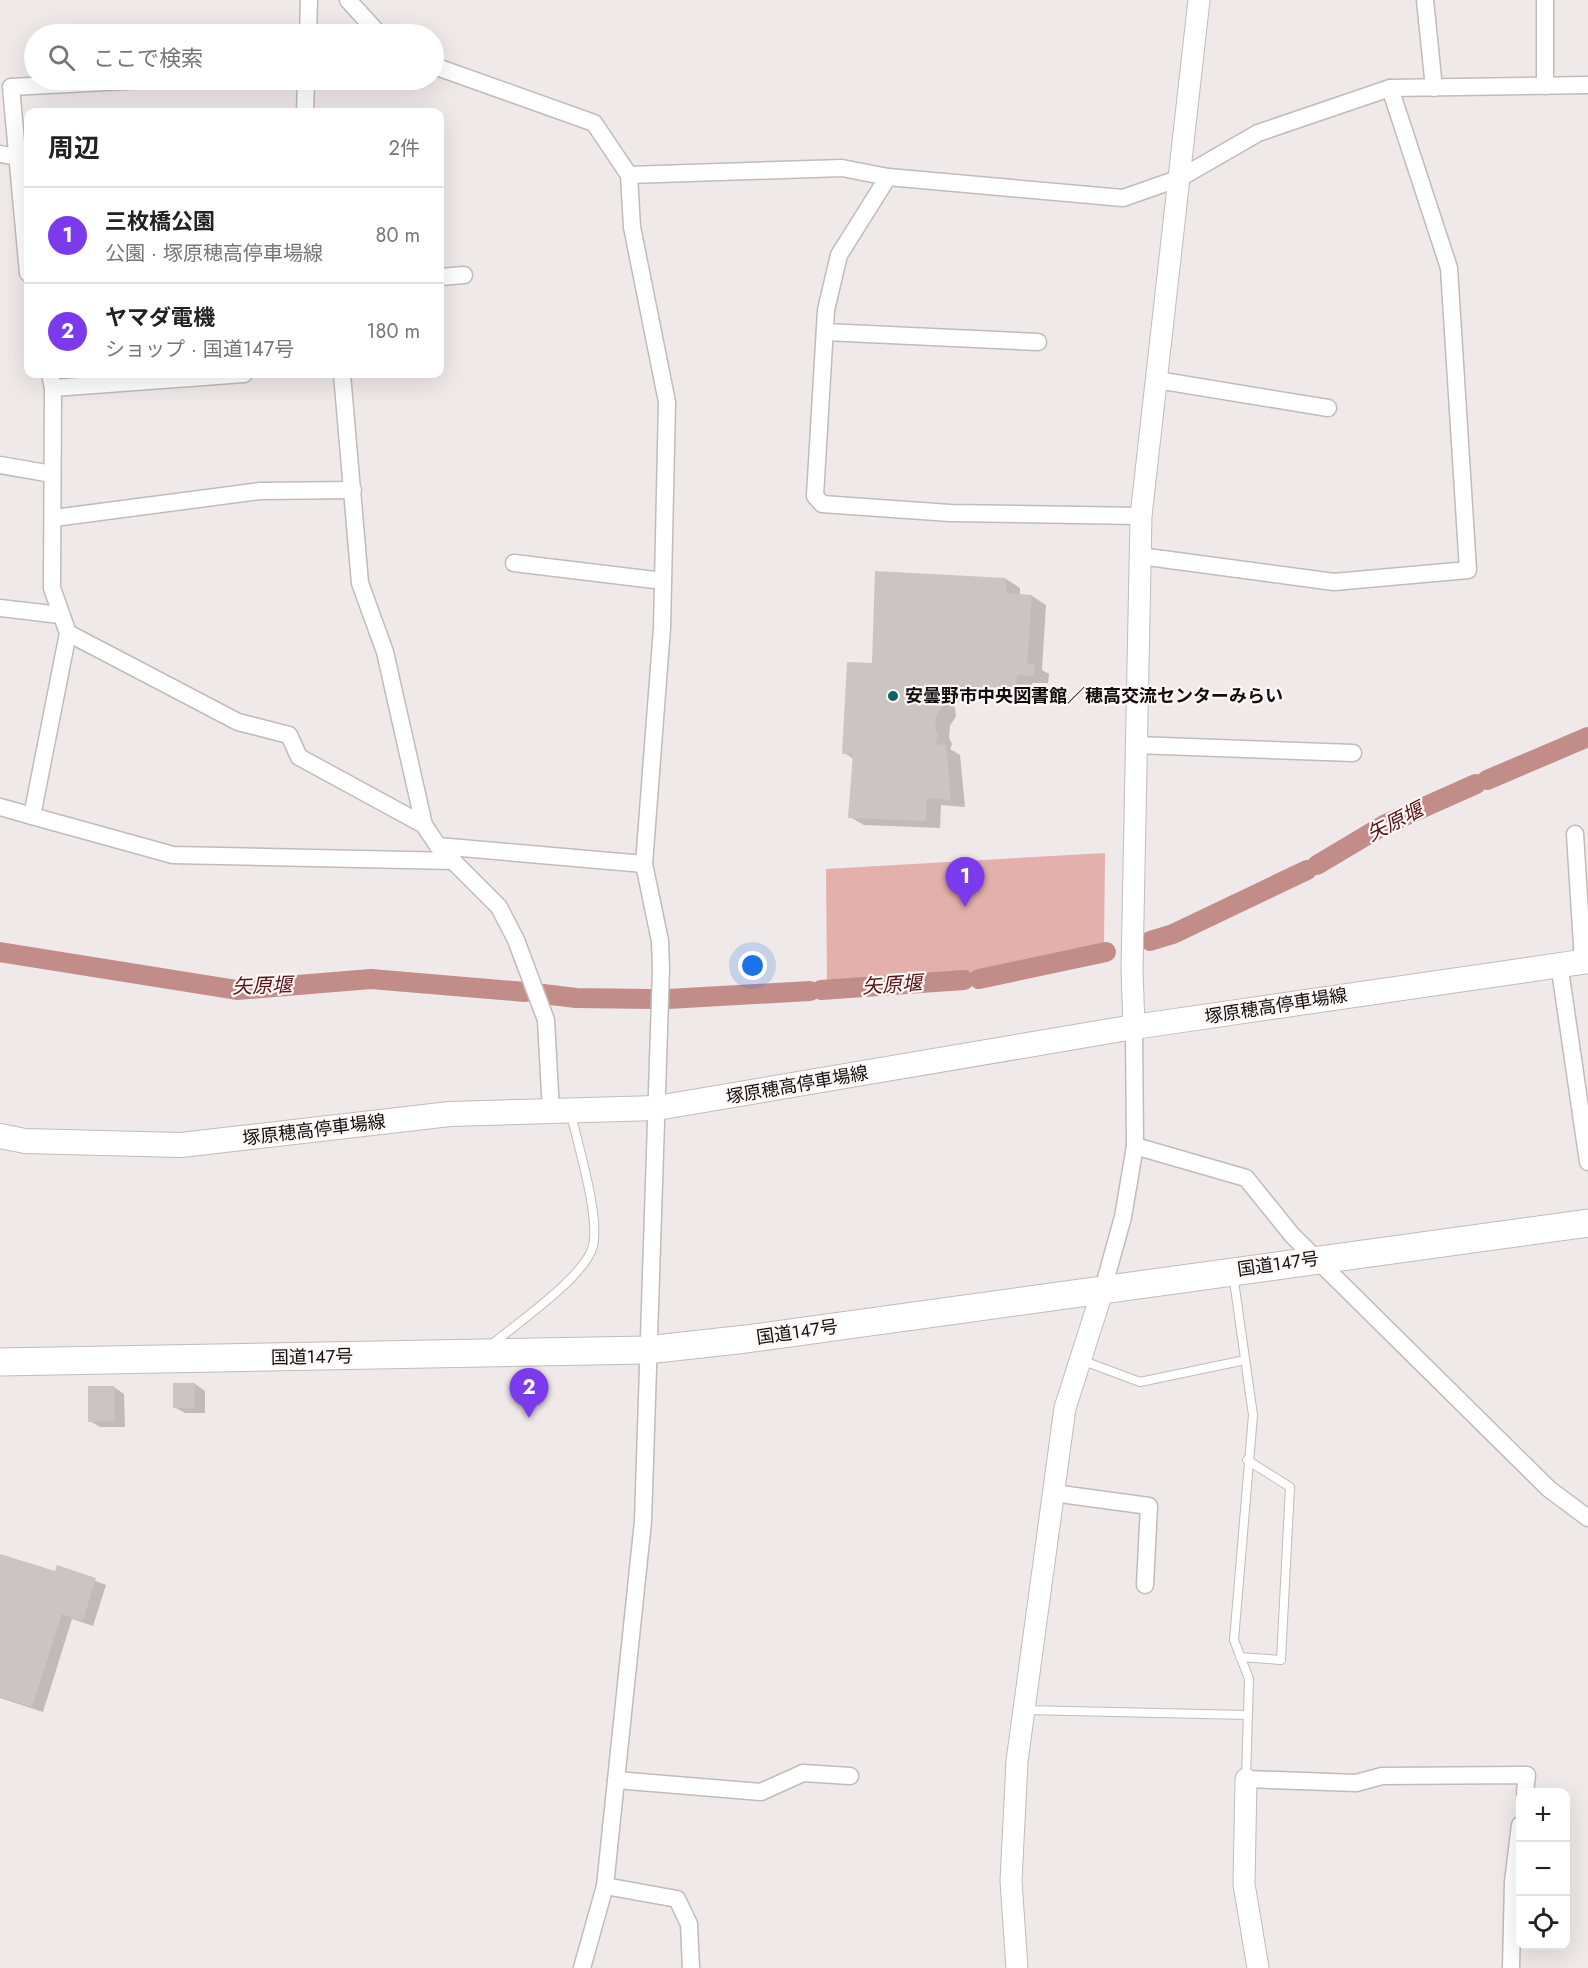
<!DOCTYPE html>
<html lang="ja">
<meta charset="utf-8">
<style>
:root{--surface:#fff;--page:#f2f2f2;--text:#222;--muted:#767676;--line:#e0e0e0;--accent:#7c3aed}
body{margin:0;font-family:Jost,"Noto Sans JP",sans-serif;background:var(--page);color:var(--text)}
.controls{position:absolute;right:18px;bottom:18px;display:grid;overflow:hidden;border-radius:12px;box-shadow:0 6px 24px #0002}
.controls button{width:54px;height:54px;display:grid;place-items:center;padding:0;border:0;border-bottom:2px solid var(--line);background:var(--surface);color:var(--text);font:30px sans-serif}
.you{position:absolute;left:753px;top:966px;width:21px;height:21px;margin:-15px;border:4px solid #fff;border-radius:50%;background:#1a73e8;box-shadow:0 0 0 9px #1a73e833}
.badge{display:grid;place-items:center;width:39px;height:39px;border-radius:50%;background:var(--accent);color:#fff;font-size:20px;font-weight:700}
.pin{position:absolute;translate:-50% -50px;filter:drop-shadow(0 2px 3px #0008)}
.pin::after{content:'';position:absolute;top:32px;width:21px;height:18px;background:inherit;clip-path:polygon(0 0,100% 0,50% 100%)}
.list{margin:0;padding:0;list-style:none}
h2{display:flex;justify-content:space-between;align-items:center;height:78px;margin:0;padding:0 24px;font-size:26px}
h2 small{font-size:20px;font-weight:400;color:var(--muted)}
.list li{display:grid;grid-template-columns:39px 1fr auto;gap:18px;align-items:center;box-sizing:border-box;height:96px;padding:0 24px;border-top:2px solid var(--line)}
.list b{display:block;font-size:22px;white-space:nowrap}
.list p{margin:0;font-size:20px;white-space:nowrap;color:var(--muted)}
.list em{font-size:20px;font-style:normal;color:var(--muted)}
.icon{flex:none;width:33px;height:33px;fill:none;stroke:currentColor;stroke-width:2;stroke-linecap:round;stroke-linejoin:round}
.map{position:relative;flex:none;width:1588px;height:1968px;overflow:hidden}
.search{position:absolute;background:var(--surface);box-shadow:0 6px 24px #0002;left:24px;top:24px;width:420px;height:66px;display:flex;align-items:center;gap:15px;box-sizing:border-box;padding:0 21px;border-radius:33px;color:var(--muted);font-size:22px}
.panel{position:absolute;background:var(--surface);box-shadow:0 6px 24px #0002;left:24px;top:108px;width:420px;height:270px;border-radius:12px}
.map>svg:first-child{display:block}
</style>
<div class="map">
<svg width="1588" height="1968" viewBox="0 0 1588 1968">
<rect width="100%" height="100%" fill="#f0e9e9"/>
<!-- green -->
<polygon fill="#e4b0ac" points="1105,853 1104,946 990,972 827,984 826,869"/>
<!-- shadow -->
<g fill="#0003">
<polygon points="1006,579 1020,588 1020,596 1032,596 1046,605 1042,670 1049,674 1048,683 1032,683 1030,705 1006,698 980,698 954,702 956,716 950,726 949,738 952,744 950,749 960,755 965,807 941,805 940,828 864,825 850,817 854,759 844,753 873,665"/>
<polygon points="195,1384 205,1391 205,1413 185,1413 174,1407"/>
<polygon points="114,1387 124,1394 125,1427 100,1427 90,1421"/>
<polygon points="0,1555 56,1573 58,1567 106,1585 93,1626 72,1619 43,1712 0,1698"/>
</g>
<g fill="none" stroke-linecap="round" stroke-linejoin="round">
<!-- canal -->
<g stroke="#c28d89" stroke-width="20">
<polyline points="1487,780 1588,737"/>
<polyline points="1317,865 1384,825 1476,784"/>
<polyline points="1150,941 1173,934 1307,870"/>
<polyline points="0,952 237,990 371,979 525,992"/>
<polyline points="979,979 1106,952"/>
<polyline points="821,990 964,980"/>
<polyline points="543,994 576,998 651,999"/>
<polyline points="668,999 810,991"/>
</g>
</g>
<!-- building -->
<g fill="#cac4c3">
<polygon points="875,571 1006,578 1006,593 1032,595 1027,664 1035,665 1034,676 1017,675 1016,698 990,690 965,690 940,695 942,707 936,717 935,729 938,735 935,744 946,745 951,800 927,798 926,821 848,818 853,754 842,754 847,662 872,663"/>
<rect x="173" y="1383" width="22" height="25"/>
<polygon points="88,1386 114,1386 115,1421 88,1422"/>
<polygon points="0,1554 55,1571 57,1565 96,1578 83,1621 62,1614 32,1707 0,1697"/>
</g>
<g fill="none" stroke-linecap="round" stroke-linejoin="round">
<defs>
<g id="service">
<polyline points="1233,1274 1253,1415 1234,1640 1249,1679 1246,1778"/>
<path d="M491,1345C517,1323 585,1277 593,1246C600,1216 578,1146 571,1114"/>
<polyline points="1081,1360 1140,1382 1245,1360"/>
<polyline points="1240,1657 1281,1660 1290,1487 1247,1460"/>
<polyline points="1024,1710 1248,1715"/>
</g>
<g id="minor">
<polyline points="348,0 379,34"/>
<polyline points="1425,0 1434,88"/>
<polyline points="1545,0 1545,86"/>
<polyline points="308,34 309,0"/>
<polyline points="434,66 594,123 629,175 632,227 667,402 662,628 644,864 660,941 661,969 643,1521 605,1886 582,1968"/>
<polyline points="305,112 306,80"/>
<polyline points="0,154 18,157"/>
<polyline points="629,175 842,168 888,177 1123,198 1180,178 1258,133 1390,88 1588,85"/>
<polyline points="888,177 839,255 826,310 815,496 822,504 950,513 1141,516"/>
<polyline points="28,273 11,87 145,80"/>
<polyline points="440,277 464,275"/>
<polyline points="825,332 1038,342"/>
<polyline points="50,374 53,388 52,588 68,633 32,816 173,855 454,861"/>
<polyline points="342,374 360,583 385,652 424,825 438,846 499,907 516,940 546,1020 551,1112"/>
<polyline points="1157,380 1328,408"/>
<polyline points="53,388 244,374"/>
<polyline points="0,465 52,474"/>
<polyline points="54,518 260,491 353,490"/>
<polyline points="1140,556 1334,582 1468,570 1449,268 1390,88"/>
<polyline points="514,563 663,581"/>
<polyline points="0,608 60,615"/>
<polyline points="68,633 238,722 289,735 299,757 424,825"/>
<polyline points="1136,745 1353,753"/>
<polyline points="0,807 32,816"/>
<polyline points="1575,834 1583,961"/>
<polyline points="438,846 644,864"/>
<polyline points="1559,963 1588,1162"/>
<polyline points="1135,1146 1246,1178 1292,1235 1549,1489 1588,1518"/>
<polyline points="1103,1289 1123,1217 1135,1146 1134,1027"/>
<polyline points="1053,1493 1149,1506 1145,1585"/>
<polyline points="1246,1779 1356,1783 1382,1776 1527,1775 1525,1792"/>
<polyline points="616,1780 761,1792 803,1773 850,1776"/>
<polyline points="605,1886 677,1899 689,1924 691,1968"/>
<polyline points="1511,1968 1513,1882 1520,1825"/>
</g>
<g id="tertiary">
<polyline points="1134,1027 1132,969 1141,516 1199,0"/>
<polyline points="1246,1779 1244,1884 1258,1968"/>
<polyline points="1017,1968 1011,1881 1017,1761 1065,1408 1103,1289"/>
</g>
<polyline id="secondary" points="0,1136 25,1141 181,1145 450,1114 657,1108 1134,1027 1588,961"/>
<polyline id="trunk" points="0,1362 647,1350 746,1339 1588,1223"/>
</defs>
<!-- service casing -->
<use href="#service" stroke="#c1bbba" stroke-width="10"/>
<!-- minor casing -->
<use href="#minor" stroke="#c1bbba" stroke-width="19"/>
<!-- tertiary casing -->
<use href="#tertiary" stroke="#c1bbba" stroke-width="23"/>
<!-- secondary casing -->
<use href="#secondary" stroke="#c1bbba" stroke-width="26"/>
<!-- trunk casing -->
<use href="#trunk" stroke="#c1bbba" stroke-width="29"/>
<!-- service -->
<use href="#service" stroke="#fff" stroke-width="8"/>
<!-- minor -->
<use href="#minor" stroke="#fff" stroke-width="16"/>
<!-- tertiary -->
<use href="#tertiary" stroke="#fff" stroke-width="21"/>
<!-- secondary -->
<use href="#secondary" stroke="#fff" stroke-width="24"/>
<!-- trunk -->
<use href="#trunk" stroke="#fff" stroke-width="27"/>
</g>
<!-- markers -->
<circle fill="#116168" stroke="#fef7f6" stroke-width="2" cx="893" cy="696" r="6"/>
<g text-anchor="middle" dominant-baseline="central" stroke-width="4.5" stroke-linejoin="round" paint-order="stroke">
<!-- poi labels -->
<g font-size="18" font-weight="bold" fill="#100e0e" stroke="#fef7f6" text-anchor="start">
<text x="905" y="696">安曇野市中央図書館／穂高交流センターみらい</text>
</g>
<!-- street labels -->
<g font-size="18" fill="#100e0e" stroke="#fef7f6">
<text transform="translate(1276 1006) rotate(-9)">塚原穂高停車場線</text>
<text transform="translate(797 1085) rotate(-10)">塚原穂高停車場線</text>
<text transform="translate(314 1130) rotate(-7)">塚原穂高停車場線</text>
<text transform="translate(1278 1264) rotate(-8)">国道147号</text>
<text transform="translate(797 1332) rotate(-8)">国道147号</text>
<text transform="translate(312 1357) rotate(-1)">国道147号</text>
</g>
<!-- water labels -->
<g font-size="20" font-style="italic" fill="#541315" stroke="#fef7f6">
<text transform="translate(1395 822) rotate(-27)">矢原堰</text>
<text transform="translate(892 985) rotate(-4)">矢原堰</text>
<text transform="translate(262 986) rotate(-2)">矢原堰</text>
</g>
</g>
</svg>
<div class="controls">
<button>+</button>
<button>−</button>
<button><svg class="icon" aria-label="locate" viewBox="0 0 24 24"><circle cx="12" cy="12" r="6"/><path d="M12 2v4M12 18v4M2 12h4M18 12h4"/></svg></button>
</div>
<div class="you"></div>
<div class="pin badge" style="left:965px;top:907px">1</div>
<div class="pin badge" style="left:529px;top:1418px">2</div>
<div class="search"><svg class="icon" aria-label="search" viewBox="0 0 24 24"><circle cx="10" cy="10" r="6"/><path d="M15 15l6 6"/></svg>ここで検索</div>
<section class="panel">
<h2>周辺<small>2件</small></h2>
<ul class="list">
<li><span class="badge">1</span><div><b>三枚橋公園</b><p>公園 · 塚原穂高停車場線</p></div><em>80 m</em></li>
<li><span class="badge">2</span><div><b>ヤマダ電機</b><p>ショップ · 国道147号</p></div><em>180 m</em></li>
</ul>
</section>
</div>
